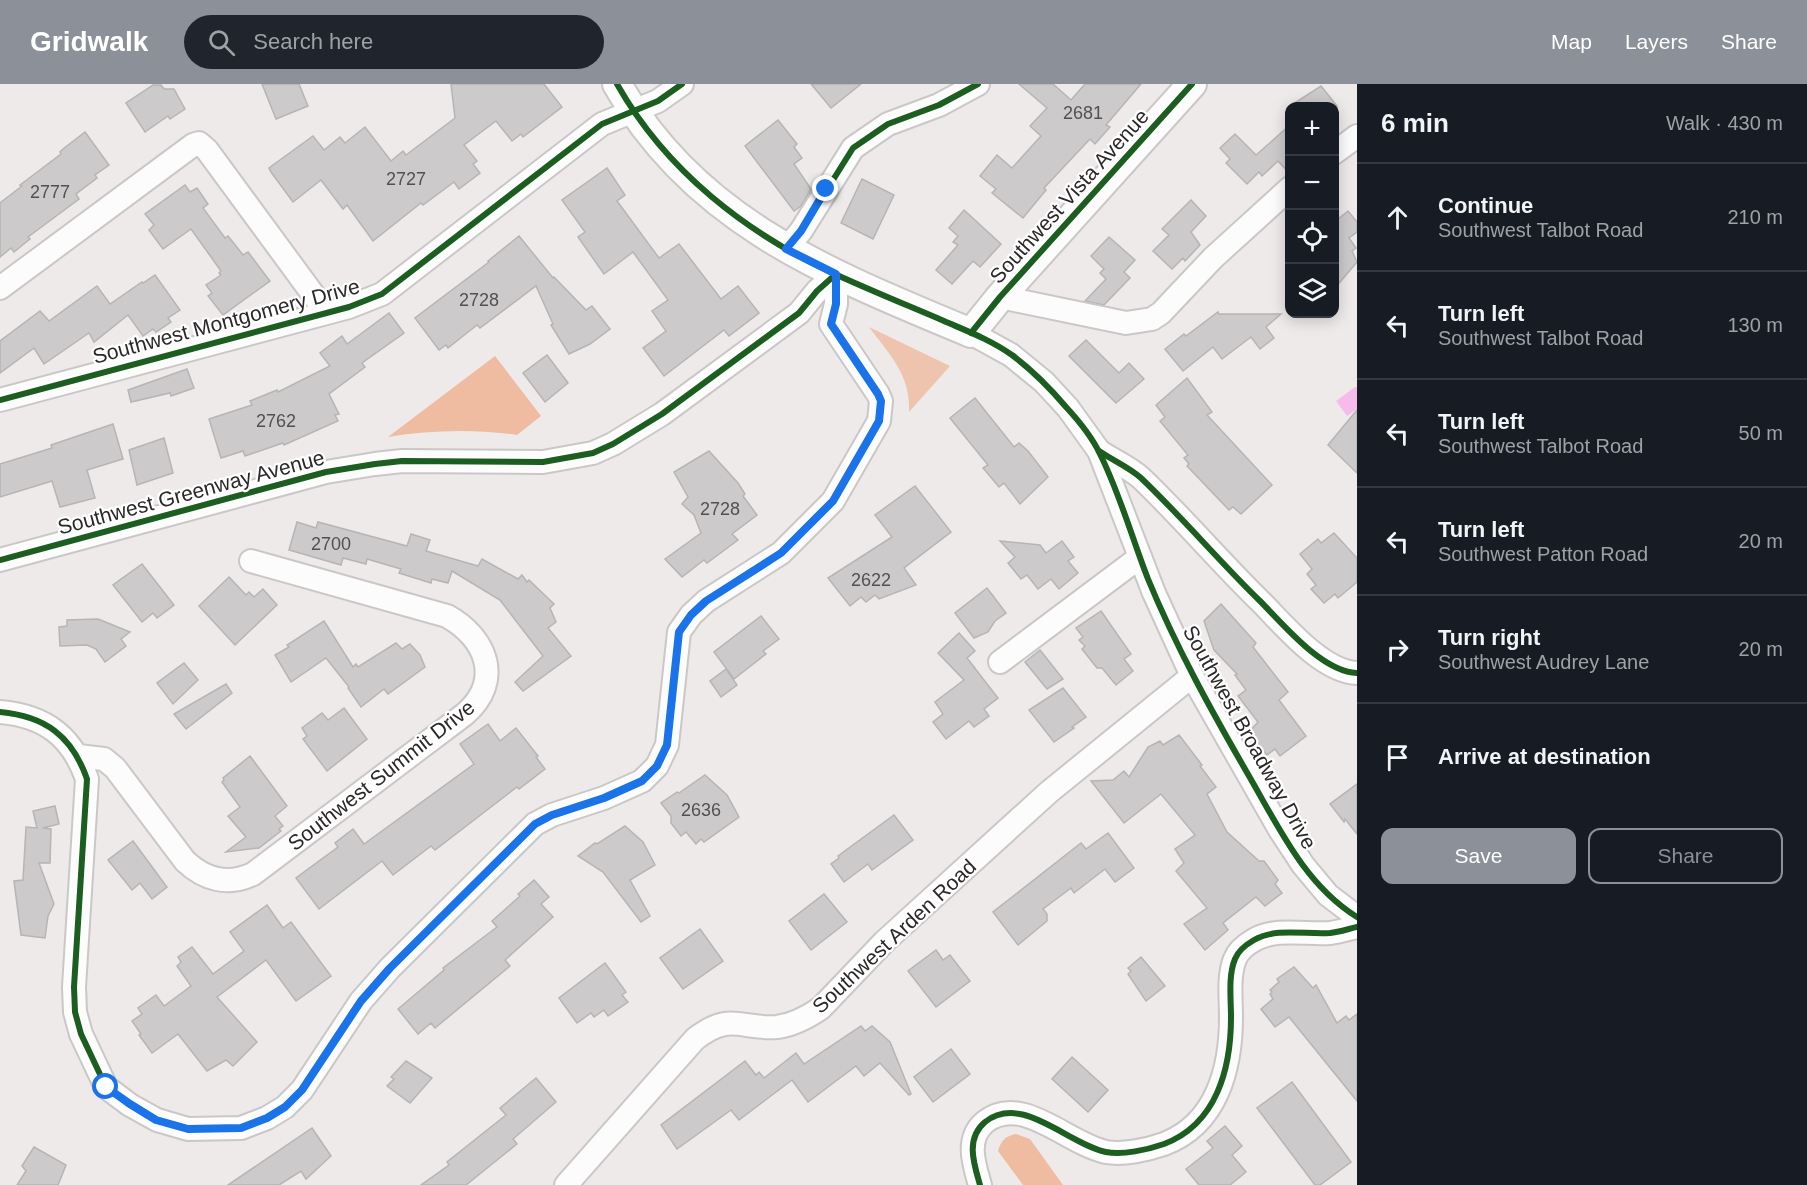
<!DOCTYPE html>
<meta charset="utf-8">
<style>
:root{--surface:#171b24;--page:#20242c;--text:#f1f3f6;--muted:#9ea1a6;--line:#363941;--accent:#8c9099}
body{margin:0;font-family:Helvetica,sans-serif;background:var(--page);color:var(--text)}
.controls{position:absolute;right:18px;top:18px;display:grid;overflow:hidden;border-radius:12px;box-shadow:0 3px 15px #0003}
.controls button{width:54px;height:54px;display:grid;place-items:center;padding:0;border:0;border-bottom:2px solid var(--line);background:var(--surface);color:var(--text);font:30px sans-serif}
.stop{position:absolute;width:18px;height:18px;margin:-14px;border:4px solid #1a73e8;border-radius:50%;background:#fff}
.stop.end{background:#1a73e8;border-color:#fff;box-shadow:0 2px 6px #0008}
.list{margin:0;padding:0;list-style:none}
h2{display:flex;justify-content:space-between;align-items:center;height:78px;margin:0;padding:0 24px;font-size:26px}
h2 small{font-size:20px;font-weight:400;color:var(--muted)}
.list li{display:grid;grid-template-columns:39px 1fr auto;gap:18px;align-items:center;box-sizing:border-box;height:108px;padding:0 24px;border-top:2px solid var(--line)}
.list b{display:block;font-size:22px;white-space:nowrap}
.list p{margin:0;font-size:20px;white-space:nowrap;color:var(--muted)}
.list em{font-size:20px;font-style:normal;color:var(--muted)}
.actions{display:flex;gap:12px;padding:18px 24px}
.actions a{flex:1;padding:14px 0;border:2px solid var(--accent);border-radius:12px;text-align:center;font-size:21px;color:var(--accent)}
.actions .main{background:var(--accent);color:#fff}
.icon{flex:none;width:33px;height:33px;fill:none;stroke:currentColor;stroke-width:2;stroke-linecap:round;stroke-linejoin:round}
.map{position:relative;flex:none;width:1357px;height:1101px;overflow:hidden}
header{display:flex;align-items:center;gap:36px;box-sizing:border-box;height:84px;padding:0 30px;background:var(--accent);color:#fff}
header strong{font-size:28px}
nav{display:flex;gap:33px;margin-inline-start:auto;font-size:21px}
.search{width:420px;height:54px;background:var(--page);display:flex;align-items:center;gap:15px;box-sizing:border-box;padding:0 21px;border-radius:33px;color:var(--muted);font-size:22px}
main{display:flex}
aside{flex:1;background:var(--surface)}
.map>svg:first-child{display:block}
</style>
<header>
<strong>Gridwalk</strong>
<div class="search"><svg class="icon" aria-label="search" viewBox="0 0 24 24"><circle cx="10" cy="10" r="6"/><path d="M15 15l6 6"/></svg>Search here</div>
<nav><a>Map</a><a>Layers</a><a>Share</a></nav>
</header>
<main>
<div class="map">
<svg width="1357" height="1101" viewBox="0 0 1357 1101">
<rect width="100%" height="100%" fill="#eeeaea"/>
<!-- green -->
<path fill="#efc4af" d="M869,243L950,282L909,328C911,291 889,270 869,243Z"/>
<!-- forest -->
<g fill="#efbba1">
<path d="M495,272L541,332L517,351C473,345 431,346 388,353Z"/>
<path d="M1016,1050L1030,1055L1063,1101H1023L998,1067C1001,1056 1006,1052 1016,1050Z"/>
</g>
<!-- water -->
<polygon fill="#f5bceb" points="1355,303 1357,303 1357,325 1347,332 1336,317"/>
<!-- building -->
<g fill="#cccaca" stroke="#b7b4b4" stroke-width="1.5">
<polygon points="262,0 299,0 308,22 276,35"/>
<polygon points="451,0 544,0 562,23 523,53 521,50 512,57 496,37 464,61 477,77 473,80 480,89 459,105 454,98 423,121 421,119 373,157 347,121 343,125 321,96 293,118 271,88 269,84 313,52 324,66 340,53 345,59 365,43 391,77 403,67 406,71 455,34"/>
<polygon points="811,0 861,0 831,24"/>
<polygon points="1019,0 1053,0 1071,16 1085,0 1141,0 1106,41 1110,43 1095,60 1090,55 1044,104 1046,106 1023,134 992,109 996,105 980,92 997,71 1012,84 1041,52 1030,42 1047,24"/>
<polygon points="153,1 161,1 164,5 174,5 185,25 170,35 168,32 145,48 126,19"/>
<polygon points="1321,2 1337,22 1290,22"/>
<polygon points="778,36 797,60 794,63 802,74 794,80 811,105 801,122 794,127 745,62"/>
<polygon points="1290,41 1290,90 1278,77 1262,92 1259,88 1247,100 1226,79 1230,75 1220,64 1235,50 1256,71"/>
<polygon points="85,48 109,81 95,91 97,94 76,110 79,115 28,153 30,155 14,168 11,164 0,173 0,119 22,102 20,101 61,70 60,68 63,65"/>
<polygon points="607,84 625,111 617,117 659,174 679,160 721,215 738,202 759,229 729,252 724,246 664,292 643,264 666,247 652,227 668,216 633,168 604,190 578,153 585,148 562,116"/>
<polygon points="862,95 894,111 873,155 841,139"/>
<polygon points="185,101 190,108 197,104 208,120 203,124 225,154 228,152 243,171 248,168 270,197 223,231 208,212 212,209 206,201 221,191 219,189 221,187 191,145 163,165 149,146 154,141 145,130"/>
<polygon points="1191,116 1206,132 1191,148 1200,161 1185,177 1183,174 1172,185 1153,167 1169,151 1162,145"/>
<polygon points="964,126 1001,160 980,183 973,177 952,200 936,186 958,161 953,158 958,152 949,144"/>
<polygon points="1335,127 1338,135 1348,127 1357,138 1357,148 1349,154 1356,164 1352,167 1357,178 1335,204"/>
<polygon points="519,152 553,194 554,193 586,226 592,222 610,245 590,260 569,270 551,241 553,240 536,202 480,244 477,241 448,264 446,261 439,266 415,234 489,178 488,177"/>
<polygon points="1109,153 1135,176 1124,188 1130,194 1104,221 1085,217 1106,195 1100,189 1104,185 1091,172"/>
<polygon points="155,191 180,226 168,234 171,238 156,248 153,245 143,252 128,231 94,258 89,249 44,280 34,264 0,289 0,257 40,227 49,237 97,202 110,220 142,198 143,199"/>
<polygon points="1218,228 1219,230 1281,230 1266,243 1274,254 1260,265 1251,253 1222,275 1213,263 1183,287 1165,265 1184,250 1186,252"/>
<polygon points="389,229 404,249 362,279 365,283 329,310 339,330 335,331 338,337 284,361 283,359 245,372 243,367 221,374 209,335 252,321 250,317 277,306 278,308 330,282 320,269 342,252 347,260"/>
<polygon points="1086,256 1119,289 1129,279 1144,295 1116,319 1069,272"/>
<polygon points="547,271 568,299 545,318 523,289"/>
<polygon points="187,285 194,304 171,312 170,309 131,318 128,306"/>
<polygon points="1187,294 1212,328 1207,331 1272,401 1241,430 1233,423 1229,426 1187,382 1189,380 1184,374 1188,371 1160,337 1165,333 1156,321"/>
<polygon points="975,314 1014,363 1019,359 1028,367 1048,393 1020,420 1004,399 999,403 983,384 988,381 950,334"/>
<polygon points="1357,326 1357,389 1328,361"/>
<polygon points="113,340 123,375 87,386 95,414 60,423 52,397 0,413 0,380 52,364 51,361"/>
<polygon points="164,354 173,389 137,401 129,366"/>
<polygon points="709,367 738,399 745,410 743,412 757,431 732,450 738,456 707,479 704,476 682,493 665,475 701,449 694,431 682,420 688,413 674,388"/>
<polygon points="915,402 951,448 904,484 916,501 879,515 875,511 866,518 861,513 850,522 828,494 892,453 875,431"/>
<polygon points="297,438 316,444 318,438 407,462 411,450 430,456 426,467 478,482 482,475 518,495 522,491 527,498 529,496 554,520 550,524 556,538 548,544 571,572 523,607 515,598 543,572 500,516 452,487 448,499 432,495 431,499 399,489 401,485 367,475 366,480 343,474 341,481 289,466"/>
<polygon points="1334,449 1357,474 1357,498 1338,514 1335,510 1324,519 1311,505 1316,501 1307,490 1312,485 1300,470 1318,455 1321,459"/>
<polygon points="1000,457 1040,461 1046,469 1062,457 1074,473 1068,477 1078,489 1059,505 1051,495 1038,505 1027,491 1021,495 1008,479 1015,473"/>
<polygon points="142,480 174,521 157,534 153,529 142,538 113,501"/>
<polygon points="229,493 246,511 249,508 254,513 263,505 277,521 235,561 199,522"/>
<polygon points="987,504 1006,529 995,537 988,548 974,554 955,529"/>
<polygon points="1221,520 1256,559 1253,563 1288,608 1279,616 1306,652 1280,672 1275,665 1267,671 1249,648 1258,638 1238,612 1246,606 1235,591 1237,590 1214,566 1204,537"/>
<polygon points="1101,527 1131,570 1124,575 1133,587 1116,601 1102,584 1097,584 1082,565 1085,562 1079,556 1083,553 1076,544"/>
<polygon points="761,532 779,555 763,567 766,570 734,595 714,568"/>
<polygon points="98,535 130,548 121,555 126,562 105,578 96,565 87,561 60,562 59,543 67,542 67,536"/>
<polygon points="324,537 353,583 356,580 358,583 396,559 402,565 410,560 420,571 425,583 388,610 384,605 361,623 348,604 349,603 326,574 291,598 275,571 289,563 287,561"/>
<polygon points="959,549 975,567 967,574 998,614 984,625 989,632 974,643 969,637 946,655 933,638 943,630 935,618 964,596 938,569"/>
<polygon points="1040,566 1063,595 1047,605 1025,578"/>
<polygon points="184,579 198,596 173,620 157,599"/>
<polygon points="726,585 737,601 721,613 710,597"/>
<polygon points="226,600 232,609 186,645 174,630"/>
<polygon points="1063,604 1086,633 1072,643 1074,644 1054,658 1029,626"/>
<polygon points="344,624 367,655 327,687 303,655 307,652 302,644 322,629 328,636"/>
<polygon points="488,640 500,657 516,644 538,672 536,673 545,685 519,705 517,703 435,766 431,762 393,791 382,777 319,825 296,794 338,763 335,759 353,745 364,760 474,680 460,660"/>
<polygon points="1179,651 1202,681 1200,682 1216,703 1207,710 1227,748 1259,777 1264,777 1278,796 1275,800 1282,809 1265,822 1256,813 1223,839 1228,846 1205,866 1184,840 1207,824 1176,787 1184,779 1175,765 1195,751 1161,710 1124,739 1091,697 1113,696 1124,687 1129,693 1148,663 1160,657 1163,661"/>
<polygon points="250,672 287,722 275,732 283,742 279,745 281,747 259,764 226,768 246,753 228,732 240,723 222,698 224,696 223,694"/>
<polygon points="705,691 727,711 739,733 704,758 701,755 696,760 686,748 681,752 671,739 671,732 661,719 677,708 679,709"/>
<polygon points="1357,700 1357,750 1345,735 1344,738 1330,720"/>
<polygon points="55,722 59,740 43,744 51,745 50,779 39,779 54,820 48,832 45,854 21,851 14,797 23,796 26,743 37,744 33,727"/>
<polygon points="894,731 913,756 872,786 868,780 844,798 831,780 839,774 838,772"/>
<polygon points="625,742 643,758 655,781 630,796 650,832 641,838 603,788 578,772 595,759 597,760"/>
<polygon points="1108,749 1134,784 1115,798 1105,785 1074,809 1071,804 1043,825 1047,830 1047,837 1018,861 993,828 1081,759 1086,765"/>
<polygon points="133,757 167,803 152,815 140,799 132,806 108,776"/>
<polygon points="534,796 549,813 541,820 553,833 505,876 510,882 435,944 431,939 418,950 398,925 444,886 443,884 497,843 492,837 520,812 518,810"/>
<polygon points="824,810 847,838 811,866 789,837"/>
<polygon points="267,821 283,844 291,838 331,892 296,917 266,876 217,913 257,958 233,982 226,976 207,987 178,950 152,969 139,951 141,950 132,937 142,930 138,924 156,911 164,922 191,902 177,882 181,878 178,873 192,863 213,890 244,867 230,848"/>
<polygon points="700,845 723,877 683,905 660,874"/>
<polygon points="936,866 943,876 950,871 970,897 936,923 908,887"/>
<polygon points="1141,873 1165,902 1146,917 1128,890 1131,887 1128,884"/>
<polygon points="605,879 626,908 622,911 628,918 608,932 604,926 594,933 591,929 577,939 559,914"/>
<polygon points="1294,883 1313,904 1316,901 1337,939 1346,932 1349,936 1357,930 1357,1017 1289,933 1275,943 1261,925 1273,915 1270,910 1272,908 1270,906 1279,898 1277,895"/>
<polygon points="861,942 865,947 872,942 890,958 911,1010 909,1011 880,979 864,992 856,982 808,1018 792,996 739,1036 731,1026 677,1065 661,1041 745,977 756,991 759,988 764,994 796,969 804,980"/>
<polygon points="951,965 970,990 933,1018 914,993"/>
<polygon points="1072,973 1108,1006 1088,1028 1052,995"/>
<polygon points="406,977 432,994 410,1019 387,1002 394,995 391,993"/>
<polygon points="536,994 556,1018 513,1055 517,1060 466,1101 421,1101 449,1081 447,1078 506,1031 500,1024"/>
<polygon points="1292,998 1351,1078 1320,1101 1315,1101 1257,1024"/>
<polygon points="1225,1042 1242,1062 1232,1071 1246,1088 1230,1101 1199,1101 1186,1085 1213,1064 1207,1057"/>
<polygon points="312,1044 331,1072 306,1095 301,1087 279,1101 228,1101"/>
<polygon points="34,1063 66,1081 58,1101 17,1101 26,1087 22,1082"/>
</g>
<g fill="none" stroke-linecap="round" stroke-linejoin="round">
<defs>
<g id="minor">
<polyline points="1334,69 1357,52"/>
<polyline points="786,165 801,147 853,64 888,40 939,21 978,0"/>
<polyline points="0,204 193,61 199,59 207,66 326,228"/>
<polyline points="1000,213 1126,239 1152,235 1161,229 1213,174 1290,104"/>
<polyline points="971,249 1011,271 1044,298 1068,324 1099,367 1154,509 1192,592 1280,746 1303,781 1328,811 1357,833"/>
<polyline points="0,316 349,223 382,210 602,40 658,17 682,0"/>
<path d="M1099,367C1112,376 1129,383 1141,394C1182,433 1219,477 1260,517C1283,540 1322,588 1357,589"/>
<polyline points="0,476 326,388 375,380 402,377 543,378 593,369 613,360 662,330 799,229 817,207 836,190"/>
<polyline points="1000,578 1140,473"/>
<path d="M0,628C45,632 72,652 87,695L74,903L75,928L81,950L106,1003L130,1021L157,1036L188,1045L241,1044L267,1034L285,1023L302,1006L361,917L390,884L535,740L552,731L604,714L642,697L657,682L667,661L679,548L691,531L706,517L781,469L833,417L879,337L881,317L878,310L831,240L836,220V190"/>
<path d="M78,672L104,675L115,684L185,777C205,796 228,802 253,790L465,630C503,597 487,554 447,532L251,477"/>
<path d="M566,1101L695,955C731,927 741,946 777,943C793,941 808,933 821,924L884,858L1049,708L1192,592"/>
<path d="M980,1101C974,1080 965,1055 985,1038C1022,1009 1066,1059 1106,1068C1123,1071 1147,1066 1164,1060C1217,1040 1231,984 1231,933C1231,914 1228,892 1235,875C1238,867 1247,860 1254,856C1276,843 1307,851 1330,849C1339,848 1348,845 1357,843"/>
</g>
<path id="major" d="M617,0C695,139 833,191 971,249L1000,213L1192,0"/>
</defs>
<!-- minor casing -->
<use href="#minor" stroke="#cbc7c7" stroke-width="26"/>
<!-- major casing -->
<use href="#major" stroke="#cbc7c7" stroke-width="32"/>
<!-- minor -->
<use href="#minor" stroke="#fcfcfc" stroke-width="22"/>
<!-- major -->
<use href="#major" stroke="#fcfcfc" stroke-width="28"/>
<defs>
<g id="cycleway">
<path d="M617,0C666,87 747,150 837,191C872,207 909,222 944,237C967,247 991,256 1012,271C1032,286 1050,304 1066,323C1079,337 1092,353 1100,370C1120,410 1132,454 1148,495C1176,563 1212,628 1249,692C1278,742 1305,801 1357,833"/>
<polyline points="786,165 801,147 853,64 888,40 939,21 978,0"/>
<polyline points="971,249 1000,213 1192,0"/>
<polyline points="0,316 349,223 382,210 602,40 658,17 682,0"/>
<path d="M1099,367C1112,376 1129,383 1141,394C1182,433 1219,477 1260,517C1283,540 1322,588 1357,589"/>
<polyline points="0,476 326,388 375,380 402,377 543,378 593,369 613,360 662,330 799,229 817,207 836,190"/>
<path d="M0,628C45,632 72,652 87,695L74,903L75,928L81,950L106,1003L130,1021L157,1036L188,1045L241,1044L267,1034L285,1023L302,1006L361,917L390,884L535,740L552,731L604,714L642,697L657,682L667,661L679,548L691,531L706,517L781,469L833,417L879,337L881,317L878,310L831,240L836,220V190"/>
<path d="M980,1101C974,1080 965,1055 985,1038C1022,1009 1066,1059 1106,1068C1123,1071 1147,1066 1164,1060C1217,1040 1231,984 1231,933C1231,914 1228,892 1235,875C1238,867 1247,860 1254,856C1276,843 1307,851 1330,849C1339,848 1348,845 1357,843"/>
</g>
</defs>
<!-- cycleway casing -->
<use href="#cycleway" stroke="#fff" stroke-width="10"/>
<!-- cycleway -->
<use href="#cycleway" stroke="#1b5e20" stroke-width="6"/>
</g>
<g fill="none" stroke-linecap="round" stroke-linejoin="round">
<!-- route -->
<polyline stroke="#1a73e8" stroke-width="8" points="106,1003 130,1020 156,1036 188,1045 241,1044 267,1034 285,1023 302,1006 361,917 390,884 535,740 552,731 604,714 642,697 657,682 667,661 679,548 691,531 706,517 781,469 833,417 879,337 881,317 878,310 831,240 836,220 836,190 786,165 801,147 826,105"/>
</g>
<g text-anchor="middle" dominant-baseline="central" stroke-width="4.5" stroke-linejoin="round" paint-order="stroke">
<!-- number labels -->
<g font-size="18" fill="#535050">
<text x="1083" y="29">2681</text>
<text x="406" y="95">2727</text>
<text x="50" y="108">2777</text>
<text x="479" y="216">2728</text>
<text x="276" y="337">2762</text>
<text x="720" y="425">2728</text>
<text x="331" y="460">2700</text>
<text x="871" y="496">2622</text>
<text x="701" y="726">2636</text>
</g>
<!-- street labels -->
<g font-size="21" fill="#2b2828" stroke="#fff">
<text transform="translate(1069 112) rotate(-48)">Southwest Vista Avenue</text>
<text transform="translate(226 237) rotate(-15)">Southwest Montgomery Drive</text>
<text transform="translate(191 408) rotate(-15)">Southwest Greenway Avenue</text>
<text transform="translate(1250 653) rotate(61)">Southwest Broadway Drive</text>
<text transform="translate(381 691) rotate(-38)">Southwest Summit Drive</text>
<text transform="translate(894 852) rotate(-43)">Southwest Arden Road</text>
</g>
</g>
</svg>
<div class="controls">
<button>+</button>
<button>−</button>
<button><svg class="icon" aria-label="locate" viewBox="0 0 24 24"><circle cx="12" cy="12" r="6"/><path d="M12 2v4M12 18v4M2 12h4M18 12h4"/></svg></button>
<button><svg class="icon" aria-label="layers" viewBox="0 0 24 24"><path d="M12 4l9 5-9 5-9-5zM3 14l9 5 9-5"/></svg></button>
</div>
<div class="stop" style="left:106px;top:1003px"></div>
<div class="stop end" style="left:826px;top:105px"></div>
</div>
<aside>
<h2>6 min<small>Walk · 430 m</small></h2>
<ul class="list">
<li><svg class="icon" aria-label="ahead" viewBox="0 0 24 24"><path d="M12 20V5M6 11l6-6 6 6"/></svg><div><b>Continue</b><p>Southwest Talbot Road</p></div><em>210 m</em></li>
<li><svg class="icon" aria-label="left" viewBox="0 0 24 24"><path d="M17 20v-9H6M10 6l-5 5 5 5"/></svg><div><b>Turn left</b><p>Southwest Talbot Road</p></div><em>130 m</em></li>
<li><svg class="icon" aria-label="left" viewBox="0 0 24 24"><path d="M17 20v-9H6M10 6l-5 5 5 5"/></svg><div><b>Turn left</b><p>Southwest Talbot Road</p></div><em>50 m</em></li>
<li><svg class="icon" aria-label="left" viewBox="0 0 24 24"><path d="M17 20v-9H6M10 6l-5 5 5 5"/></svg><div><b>Turn left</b><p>Southwest Patton Road</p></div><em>20 m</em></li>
<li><svg class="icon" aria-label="right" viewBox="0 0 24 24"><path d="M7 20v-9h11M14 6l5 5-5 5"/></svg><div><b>Turn right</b><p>Southwest Audrey Lane</p></div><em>20 m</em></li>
<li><svg class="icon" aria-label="arrive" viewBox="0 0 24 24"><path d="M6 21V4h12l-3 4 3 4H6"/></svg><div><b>Arrive at destination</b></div></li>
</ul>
<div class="actions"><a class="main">Save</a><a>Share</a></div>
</aside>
</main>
